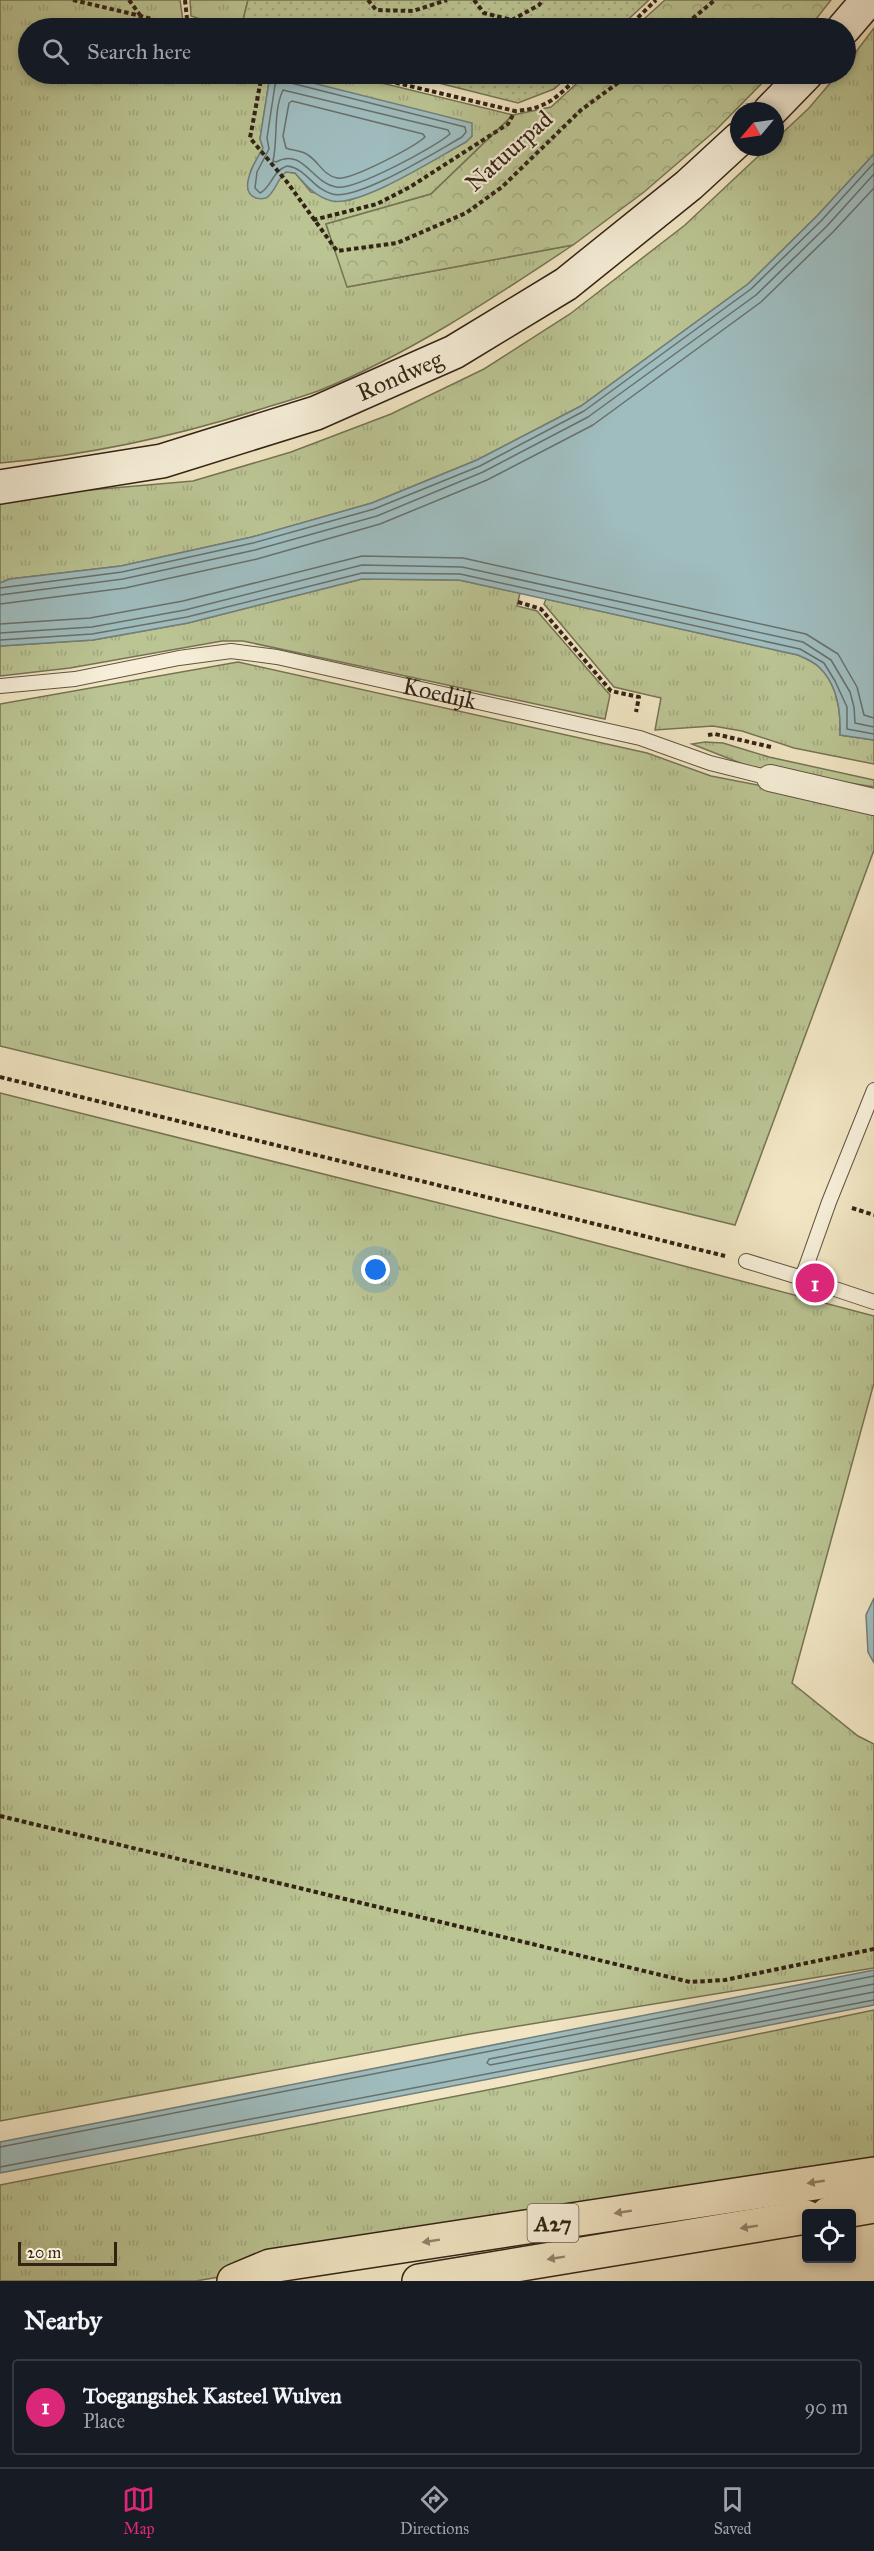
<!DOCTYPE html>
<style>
:root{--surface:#171b24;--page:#242831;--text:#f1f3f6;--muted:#9ea1a6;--line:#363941;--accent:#db2777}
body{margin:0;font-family:"IM FELL Great Primer",serif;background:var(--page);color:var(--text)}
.controls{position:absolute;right:18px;bottom:18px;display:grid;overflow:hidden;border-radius:6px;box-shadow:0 3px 9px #0003}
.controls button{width:54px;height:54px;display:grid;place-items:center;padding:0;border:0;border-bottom:2px solid var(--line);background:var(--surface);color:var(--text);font:30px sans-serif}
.compass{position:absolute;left:730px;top:102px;width:54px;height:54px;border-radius:50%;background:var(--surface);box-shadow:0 3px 9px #0003;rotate:241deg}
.scale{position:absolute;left:18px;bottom:15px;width:99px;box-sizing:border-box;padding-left:6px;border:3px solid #322315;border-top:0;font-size:16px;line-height:21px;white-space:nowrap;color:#322315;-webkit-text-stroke:4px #f6eed8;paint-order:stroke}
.you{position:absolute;left:376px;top:1270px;width:21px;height:21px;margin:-15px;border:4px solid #fff;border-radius:50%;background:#1a73e8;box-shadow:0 0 0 9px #1a73e833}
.badge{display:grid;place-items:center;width:39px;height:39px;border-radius:50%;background:var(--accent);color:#fff;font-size:20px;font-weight:700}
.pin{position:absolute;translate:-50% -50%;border:3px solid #fff;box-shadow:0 2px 6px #0006}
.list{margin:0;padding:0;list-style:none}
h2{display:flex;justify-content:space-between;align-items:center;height:78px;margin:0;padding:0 24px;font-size:26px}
h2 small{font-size:20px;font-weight:400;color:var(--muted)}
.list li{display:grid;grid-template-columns:39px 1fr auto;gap:18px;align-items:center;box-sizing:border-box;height:96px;margin:0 12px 12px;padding:0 12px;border:2px solid var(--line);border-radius:6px}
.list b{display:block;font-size:22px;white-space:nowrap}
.list p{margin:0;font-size:20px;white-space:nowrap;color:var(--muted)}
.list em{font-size:20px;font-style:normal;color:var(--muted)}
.icon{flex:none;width:33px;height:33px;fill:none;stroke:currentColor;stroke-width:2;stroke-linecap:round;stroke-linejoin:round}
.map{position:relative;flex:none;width:874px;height:2281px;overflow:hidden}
.search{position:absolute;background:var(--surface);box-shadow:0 3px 9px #0003;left:18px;right:18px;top:18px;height:66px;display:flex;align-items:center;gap:15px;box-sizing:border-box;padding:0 21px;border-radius:33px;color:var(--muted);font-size:22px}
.sheet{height:186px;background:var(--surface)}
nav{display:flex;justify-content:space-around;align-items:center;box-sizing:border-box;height:84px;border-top:2px solid var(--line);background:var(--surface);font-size:16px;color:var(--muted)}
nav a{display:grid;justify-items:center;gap:3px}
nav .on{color:var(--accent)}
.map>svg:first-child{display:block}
</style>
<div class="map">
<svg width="874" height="2281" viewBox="0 0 874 2281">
<defs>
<pattern id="grass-tufts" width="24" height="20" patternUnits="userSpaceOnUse" patternTransform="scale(1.5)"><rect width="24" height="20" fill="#bbc493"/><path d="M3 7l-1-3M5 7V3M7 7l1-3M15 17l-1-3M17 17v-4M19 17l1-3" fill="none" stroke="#a1a87e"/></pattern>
<pattern id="forest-crowns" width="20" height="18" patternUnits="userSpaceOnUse" patternTransform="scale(1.5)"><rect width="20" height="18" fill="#bbc493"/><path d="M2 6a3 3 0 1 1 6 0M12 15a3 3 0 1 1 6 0" fill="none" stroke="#a1a87e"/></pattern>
<pattern id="park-dots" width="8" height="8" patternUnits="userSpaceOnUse" patternTransform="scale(1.5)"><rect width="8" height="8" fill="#bbc493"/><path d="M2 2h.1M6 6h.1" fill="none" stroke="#a1a87e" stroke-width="1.8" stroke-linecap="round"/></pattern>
</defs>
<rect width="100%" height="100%" fill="#f1e5c3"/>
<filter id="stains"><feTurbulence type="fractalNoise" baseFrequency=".00333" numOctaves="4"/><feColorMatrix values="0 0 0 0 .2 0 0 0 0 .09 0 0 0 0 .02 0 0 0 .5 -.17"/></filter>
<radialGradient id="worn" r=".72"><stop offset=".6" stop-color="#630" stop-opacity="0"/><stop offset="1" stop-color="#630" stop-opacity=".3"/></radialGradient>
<!-- grass -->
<g fill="url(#grass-tufts)" stroke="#767454" stroke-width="1.5" fill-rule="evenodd">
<path d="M0,0H180L184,28H28V74H345L513,115L431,194L326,224L348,287L573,245C492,299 408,355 318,391C299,398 280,403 261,409C177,436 88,455 0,463ZM277,74L472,136L466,142L380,188L350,200L311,192L295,173L286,172L278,178L277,183L248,189L251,170L263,148L260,139L269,82Z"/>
<polygon points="190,0 248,0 241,28 228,28 191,16"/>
<polygon points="874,28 874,154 817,216 748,284 581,406 477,460 372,503 252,537 121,566 10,579 0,583 0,502 67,492 193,481 291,452 391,414 484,369 570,314 685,225 768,147 775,147 775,140 809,108 838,74 846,74 846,65"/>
<polygon points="362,579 459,580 520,593 517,606 537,611 610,695 605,719 243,641 222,641 70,668 0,676 0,646 93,640 188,623"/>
<path d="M546,599L798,655C805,658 814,662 819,667C838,685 841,711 840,735L874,740V764L794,748L742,731L713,726L655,730L661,698L614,687L544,604Z"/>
<polygon points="238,662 647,753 711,776 794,792 874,813 874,850 735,1225 0,1046 0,704"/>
<polygon points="705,742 723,743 769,757 874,780 874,787 748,766 692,744"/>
<polygon points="0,1093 551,1231 874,1316 874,1383 792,1683 858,1736 874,1744 874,1968 470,2034 0,2121"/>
<polygon points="874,2010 874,2157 610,2209 196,2281 0,2281 0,2185 508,2086"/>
</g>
<!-- forest -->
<g fill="url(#forest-crowns)" stroke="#767454" stroke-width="1.5">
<polygon points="665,0 831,0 809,28 634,28"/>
<polygon points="587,74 771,74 716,130 644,192 573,245 347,287 326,224 431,194 513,115 551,107"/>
</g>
<!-- park -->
<g fill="url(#park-dots)" stroke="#767454" stroke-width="1.5">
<polygon points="248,0 649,0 619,28 241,28"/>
<polygon points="403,74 571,74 554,89 518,103"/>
</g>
<!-- water -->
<g fill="#9fbcbe" stroke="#737f7a" stroke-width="1.5">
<path d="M277,74L472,123V136L466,142C438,157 361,207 332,201C315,197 306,185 295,173L286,172C277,179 275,193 266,198C262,199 259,199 256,198C236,191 257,158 263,148L260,139L269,82Z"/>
<path d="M874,154V740L840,735C841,711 838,685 819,667C814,662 805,658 798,655L459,580L362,579L188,623L93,640L0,646V583L10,579L121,566L252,537L372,503L477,460L581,406L748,284L817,216Z"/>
<polygon points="874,1598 874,1663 868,1652 866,1615"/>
<polygon points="874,1970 874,2005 0,2173 0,2142"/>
</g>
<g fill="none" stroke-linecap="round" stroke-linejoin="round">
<!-- shore -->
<g stroke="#68706a" stroke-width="1.5">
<path d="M279,80L465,127L466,132L462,137C437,151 358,201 332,194C313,189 306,168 287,166C272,171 272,187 260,193L255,188L257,172L269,149L267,138L275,85Z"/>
<path d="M283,90L448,130L450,134C435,147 354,191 336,187C312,183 303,147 276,162L273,161C278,140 273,111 283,90Z"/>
<path d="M292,101L423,134L425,137C414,147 350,181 337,178C323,175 319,162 308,155C301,150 293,151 286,148L283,136L289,103Z"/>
<polyline points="0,588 122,572 253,543 374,509 480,466 584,411 751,289 821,221 874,163"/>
<polyline points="0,595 123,579 255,550 377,516 483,472 588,417 756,295 827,226 874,174"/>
<polyline points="0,604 125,588 257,559 380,524 487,480 593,425 761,302 833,232 874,188"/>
<polyline points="0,624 90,618 183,601 362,556 463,558 806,634 838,654 857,687 864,715 874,718"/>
<polyline points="0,633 92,627 185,610 362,565 462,567 803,642 831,660 850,692 854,707 855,723 874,727"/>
<polyline points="0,640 92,634 187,617 362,573 460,574 800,649 824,663 835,681 847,707 847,729 874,734"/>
<polyline points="874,1984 489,2059 487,2063 490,2065 874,1992"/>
<polyline points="0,2147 874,1976"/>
<polyline points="0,2167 874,2000"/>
</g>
<defs>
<g id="lane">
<path id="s1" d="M0,686L75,679L179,658L231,651L277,657L640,738L710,763L770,778"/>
<polyline points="746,1261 802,1278 829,1202 874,1090"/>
<polyline points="802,1278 874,1302"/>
</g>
<polyline id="street" points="770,778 874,802"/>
<g id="secondary">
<polyline points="844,28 868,0"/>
<polyline points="770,111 806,74"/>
<path id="s2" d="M0,487L162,461L316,413L454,352L566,284L689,185L739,139"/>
</g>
<g id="highway">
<polyline points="828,2214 874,2206"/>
<polyline points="234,2281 270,2266 874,2174"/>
<polyline points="419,2281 806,2217"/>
</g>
</defs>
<!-- lane casing -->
<use href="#lane" stroke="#625440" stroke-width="16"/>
<!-- street casing -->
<use href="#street" stroke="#625440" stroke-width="28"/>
<!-- secondary casing -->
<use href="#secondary" stroke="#322315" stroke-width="36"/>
<!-- highway casing -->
<use href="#highway" stroke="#322315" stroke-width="36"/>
<!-- path -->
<g stroke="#322315" stroke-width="4" stroke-dasharray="4.5 3" stroke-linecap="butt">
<polyline points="73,0 141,16 182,28"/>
<polyline points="129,0 140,15"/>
<polyline points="185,0 188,28"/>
<polyline points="368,0 376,10 413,11 447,0"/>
<polyline points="474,0 484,13 512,20 539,5 543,0"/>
<polyline points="627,28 656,0"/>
<polyline points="681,28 715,0"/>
<polyline points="262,74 250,138 287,182 337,251 397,243 466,213 502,187 581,110 630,74"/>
<path d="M359,74L515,111C548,109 558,96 581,74"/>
<polyline points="313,220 377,204 410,187 508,124 515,111"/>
<polyline points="518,602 541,609 611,691 639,697 636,712"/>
<polyline points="708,735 715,734 771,747"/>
<polyline points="0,1077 725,1256"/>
<polyline points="852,1208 874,1215"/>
<polyline points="0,1816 690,1982 725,1980 874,1949"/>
</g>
<!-- lane -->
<use href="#lane" stroke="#f6eed8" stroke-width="14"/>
<!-- street -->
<use href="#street" stroke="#f6eed8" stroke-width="26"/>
<!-- secondary -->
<use href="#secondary" stroke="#f6eed8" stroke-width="33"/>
<!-- highway -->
<use href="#highway" stroke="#f1e5c3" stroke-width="33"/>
</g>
<!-- one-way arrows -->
<defs><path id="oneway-solid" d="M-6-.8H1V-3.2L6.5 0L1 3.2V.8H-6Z" transform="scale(1.5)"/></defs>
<g fill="#92846c">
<use href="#oneway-solid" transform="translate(816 2182) rotate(171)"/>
<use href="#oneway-solid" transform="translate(623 2212) rotate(171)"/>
<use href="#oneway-solid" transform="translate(749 2227) rotate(171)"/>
<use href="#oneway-solid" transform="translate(431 2241) rotate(171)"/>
<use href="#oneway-solid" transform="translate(556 2258) rotate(171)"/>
</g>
<g text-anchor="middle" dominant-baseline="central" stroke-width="4.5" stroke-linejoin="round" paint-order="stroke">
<!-- shield labels -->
<rect fill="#f6eed8" stroke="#6d6050" stroke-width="1.5" x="527.5" y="2204" width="51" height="38" rx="4.5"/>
<g font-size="22" font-weight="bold" fill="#322315">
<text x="553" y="2223">A27</text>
</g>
<!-- street labels -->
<g font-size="24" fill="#322315" stroke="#f6eed8">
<text transform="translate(509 151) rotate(-42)">Natuurpad</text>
<text stroke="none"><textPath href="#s2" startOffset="417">Rondweg</textPath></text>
<text stroke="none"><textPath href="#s1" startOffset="447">Koedijk</textPath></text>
</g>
</g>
<rect width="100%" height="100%" filter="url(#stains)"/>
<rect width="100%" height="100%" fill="url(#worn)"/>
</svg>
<div class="controls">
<button><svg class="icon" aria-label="locate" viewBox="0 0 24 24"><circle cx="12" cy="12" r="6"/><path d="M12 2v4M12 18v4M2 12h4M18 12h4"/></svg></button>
</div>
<svg class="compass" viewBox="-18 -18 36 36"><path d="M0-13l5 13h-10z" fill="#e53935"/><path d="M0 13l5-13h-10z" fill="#9ea1a6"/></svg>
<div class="scale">20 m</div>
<div class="you"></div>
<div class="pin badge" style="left:815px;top:1283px">1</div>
<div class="search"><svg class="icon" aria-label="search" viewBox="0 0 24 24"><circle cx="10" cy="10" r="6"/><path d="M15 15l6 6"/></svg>Search here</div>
</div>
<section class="sheet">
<h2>Nearby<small></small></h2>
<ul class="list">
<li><span class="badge">1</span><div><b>Toegangshek Kasteel Wulven</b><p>Place</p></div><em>90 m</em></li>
</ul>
</section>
<nav>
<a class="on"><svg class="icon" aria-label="map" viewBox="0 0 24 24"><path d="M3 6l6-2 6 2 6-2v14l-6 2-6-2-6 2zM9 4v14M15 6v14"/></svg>Map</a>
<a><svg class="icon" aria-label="directions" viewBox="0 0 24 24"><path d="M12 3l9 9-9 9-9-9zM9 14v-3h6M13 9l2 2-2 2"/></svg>Directions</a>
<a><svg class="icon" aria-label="saved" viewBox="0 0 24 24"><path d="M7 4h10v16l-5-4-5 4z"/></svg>Saved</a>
</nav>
